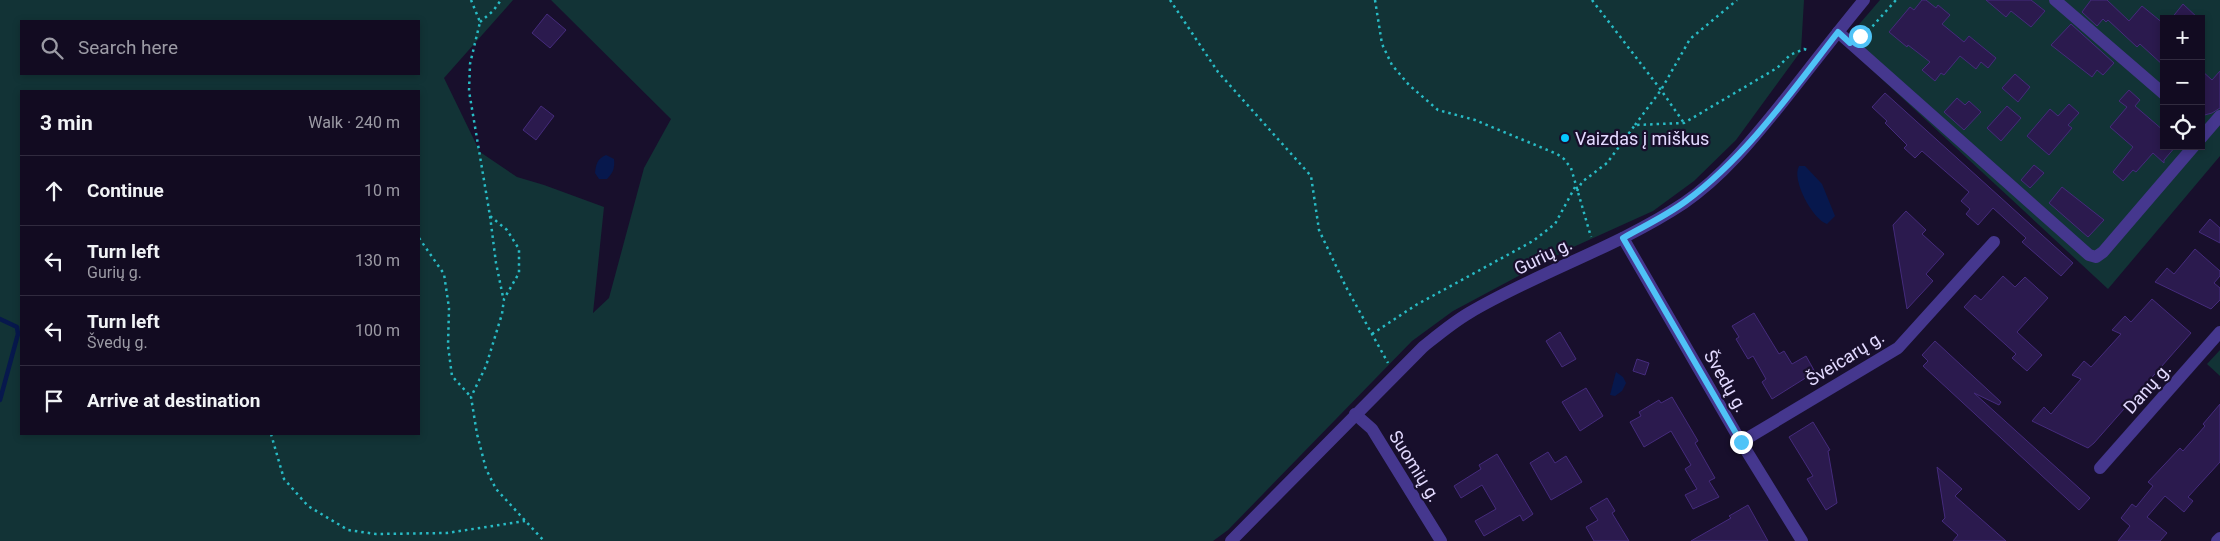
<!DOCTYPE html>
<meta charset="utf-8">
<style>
:root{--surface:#120b21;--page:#1f192e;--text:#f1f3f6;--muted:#9c9ba5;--line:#312b3f}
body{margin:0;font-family:Roboto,sans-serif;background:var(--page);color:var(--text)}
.controls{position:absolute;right:15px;top:15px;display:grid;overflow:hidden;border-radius:0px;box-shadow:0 2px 8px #0003}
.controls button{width:45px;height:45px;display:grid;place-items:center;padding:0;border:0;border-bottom:1px solid var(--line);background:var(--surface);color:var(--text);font:25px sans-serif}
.stop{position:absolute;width:15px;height:15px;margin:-11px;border:4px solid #4fc3f7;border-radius:50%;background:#fff}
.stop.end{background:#4fc3f7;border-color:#fff;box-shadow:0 1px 5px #0008}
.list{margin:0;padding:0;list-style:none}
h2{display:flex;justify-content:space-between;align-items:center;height:65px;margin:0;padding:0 20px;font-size:21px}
h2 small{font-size:16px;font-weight:400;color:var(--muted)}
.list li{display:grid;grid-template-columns:32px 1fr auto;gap:15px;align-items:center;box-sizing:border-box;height:70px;padding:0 20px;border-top:1px solid var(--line)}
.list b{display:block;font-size:19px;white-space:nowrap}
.list p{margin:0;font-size:16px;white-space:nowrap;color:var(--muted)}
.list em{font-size:16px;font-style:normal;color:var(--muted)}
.icon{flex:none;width:28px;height:28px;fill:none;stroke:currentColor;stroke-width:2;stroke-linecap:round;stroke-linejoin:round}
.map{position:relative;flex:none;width:2220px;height:541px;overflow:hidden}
.search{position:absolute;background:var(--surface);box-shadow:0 2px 8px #0003;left:20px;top:20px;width:400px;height:55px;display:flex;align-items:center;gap:12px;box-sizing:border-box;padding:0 18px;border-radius:0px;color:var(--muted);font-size:19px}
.panel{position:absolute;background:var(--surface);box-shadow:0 2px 8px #0003;left:20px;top:90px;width:400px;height:345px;border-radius:0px}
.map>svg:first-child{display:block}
</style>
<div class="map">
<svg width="2220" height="541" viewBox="0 0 2220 541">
<rect width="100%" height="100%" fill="#180f2c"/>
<!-- green -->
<g fill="#123336" fill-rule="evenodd">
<path d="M0,0H513L444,78L480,152L517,177L544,185L604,207L593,313L609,298L644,168L671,119L551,0H1804L1801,51L1736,140L1694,181L1653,211L1569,249L1453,311L1412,341L1228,530L1213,541H0ZM21,21H419V74H21ZM21,91H419V434H21Z"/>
<path d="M1880,0H2220V156L2108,289L1843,43ZM2164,19H2201V146H2164Z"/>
<polygon points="2220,350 2220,376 2207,364"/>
</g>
<!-- water -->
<g fill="#07184d">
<path d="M606,155L614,159C615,168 613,173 607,179H599L595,173C596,164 597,159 606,155Z"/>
<path d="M1799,166H1805L1822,184L1835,216L1827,224C1813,220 1791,180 1799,166Z"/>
<polygon points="1616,372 1623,377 1626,383 1622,391 1615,396 1610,395"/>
</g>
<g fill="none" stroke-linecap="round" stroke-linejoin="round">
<!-- stream -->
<polyline stroke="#07184d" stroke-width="4.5" points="0,319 17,327 18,334 0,400"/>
</g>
<!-- building -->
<g fill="#2b1a4e" stroke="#452b7c">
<polygon points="1922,0 1926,0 1936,8 1938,5 1950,15 1942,24 1964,42 1969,36 1996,58 1988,68 1981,62 1976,69 1960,56 1944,75 1941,73 1935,81 1922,70 1930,62 1908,45 1907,47 1889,32 1910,7 1914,10"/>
<polygon points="1986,0 2031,0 2045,11 2031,27 2011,11 2006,17"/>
<polygon points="2091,0 2107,0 2129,21 2142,6 2164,24 2164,66 2140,44 2137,47 2108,20 2106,22 2103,19 2097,26 2082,12"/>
<polygon points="2183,4 2199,19 2171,19"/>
<polygon points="547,14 566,30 550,48 532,33"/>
<polygon points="2071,24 2114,63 2103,75 2097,70 2092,77 2051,45"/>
<polygon points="2201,70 2212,80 2220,71 2220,108 2212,113 2201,116"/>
<polygon points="2015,74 2030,87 2018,102 2002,88"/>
<polygon points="2129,90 2140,100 2135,106 2164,131 2164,146 2176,146 2164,160 2164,163 2153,153 2136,172 2133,170 2123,181 2113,172 2133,147 2110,127 2127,107 2119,101"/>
<polygon points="1885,93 2073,263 2061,276 2022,242 2026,238 1993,208 1978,225 1966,214 1970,209 1961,201 1969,192 1922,151 1915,158 1904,148 1907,145 1885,123 1887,121 1872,107"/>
<polygon points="1957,98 1965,105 1969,101 1981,112 1964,130 1944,112"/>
<polygon points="2069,104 2079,113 2068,125 2072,128 2049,155 2027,136 2050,109 2058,116"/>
<polygon points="541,106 554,116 536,140 523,130"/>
<polygon points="2007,106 2021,118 2001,141 1987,128"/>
<polygon points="2034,165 2044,173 2030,188 2021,180"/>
<polygon points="2062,187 2104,220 2088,237 2049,203"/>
<polygon points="1906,211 1926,230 1922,234 1944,254 1926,274 1933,281 1907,309 1893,225"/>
<polygon points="2210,219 2220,228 2220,243 2199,232"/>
<polygon points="2195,249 2220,271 2220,276 2214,283 2220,288 2220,300 2211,309 2155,282 2167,268 2174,274"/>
<polygon points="2003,276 2015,287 2025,277 2048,298 2017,332 2042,355 2027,371 2012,358 2016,354 1964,307 1975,295 1981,300"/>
<polygon points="2152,299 2191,333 2094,443 2088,448 2032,421 2044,407 2051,414 2081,379 2072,375 2084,361 2091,367 2121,334 2112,330 2125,316 2131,322"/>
<polygon points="1754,313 1779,354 1784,351 1792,364 1806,356 1815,372 1772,399 1762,382 1766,379 1753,356 1748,359 1736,339 1739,337 1732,326"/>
<polygon points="1560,332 1576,359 1562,367 1546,341"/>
<polygon points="1935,341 2001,402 1999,405 1974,393 2090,498 2079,510 1923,366 1928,361 1922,355"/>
<polygon points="1637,359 1649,363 1645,375 1633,371"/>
<polygon points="1586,388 1603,416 1580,431 1562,402"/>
<polygon points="1672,397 1698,441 1695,443 1715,478 1709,481 1719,497 1693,509 1685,495 1697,489 1685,469 1691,465 1671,431 1644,447 1630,422 1641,416 1639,412 1659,400 1661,403"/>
<polygon points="2220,404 2220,462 2188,497 2193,501 2184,512 2165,496 2147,517 2167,533 2160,541 2118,541 2130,526 2121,518 2132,504 2136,507 2153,486 2148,482 2180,448 2183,451 2205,426 2203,424"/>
<polygon points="1813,422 1830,450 1828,451 1837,503 1826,510 1807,479 1813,476 1789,437"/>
<polygon points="1548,452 1555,463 1566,456 1582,482 1551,500 1530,463"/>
<polygon points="1497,454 1533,514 1523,521 1520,515 1484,536 1475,521 1496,509 1482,485 1461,498 1454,486 1481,469 1479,465"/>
<polygon points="1937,467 1962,489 1955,496 2006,541 1953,541 1958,535 1942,521 1945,518"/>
<polygon points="1607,498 1615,511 1612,513 1629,541 1594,541 1586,527 1598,520 1590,508"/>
<polygon points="1748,505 1768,541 1691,541 1731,518 1729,516"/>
</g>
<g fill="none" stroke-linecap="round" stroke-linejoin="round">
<!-- path -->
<g stroke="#28bbc5" stroke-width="2.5" stroke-dasharray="2.5 4" stroke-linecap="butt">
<polyline points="471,0 480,22 470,64 469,91 490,216 507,230 519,249 519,273 504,299 502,314 486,366 471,397 477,434 486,469 496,489 544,541"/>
<polyline points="1170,0 1218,72 1311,176 1319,230 1346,287 1388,363"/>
<polyline points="1375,0 1382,44 1392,65 1409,85 1438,110 1475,120 1557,154 1564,159 1571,168 1591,237"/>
<polyline points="1592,0 1661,90 1684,123"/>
<polyline points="480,22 493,11 501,0"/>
<polyline points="1862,34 1871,28 1896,0"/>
<polyline points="1635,125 1661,90 1690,39 1737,0"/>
<polyline points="1577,191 1582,182 1607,163 1635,125 1684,123 1777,68 1790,55 1804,49 1807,50"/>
<polyline points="490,216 496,263 503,297"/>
<polyline points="419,238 444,274 449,308 448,346 452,376 471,397"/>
<polyline points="1372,334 1416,305 1533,241 1555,224 1575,187"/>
<polyline points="271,434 284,479 308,506 348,530 376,534 447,533 525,521"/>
</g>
<!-- minor -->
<g stroke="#45378e" stroke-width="12">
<polyline points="2055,0 2164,94"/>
<polyline points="1838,32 2089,255 2096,257 2103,252 2194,146"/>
<polyline points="2201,138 2220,116"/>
<polyline points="1623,238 1741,442 1802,541"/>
<polyline points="1355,414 1372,429 1441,541"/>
<polyline points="1741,442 1898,348 1994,242"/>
<polyline points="2100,468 2220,332"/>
<path d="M1231,541L1423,347C1438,335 1452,323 1469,313C1538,272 1616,248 1684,203C1722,177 1753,139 1782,103C1809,69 1836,34 1864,0"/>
<polyline points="2217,541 2220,538"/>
</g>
</g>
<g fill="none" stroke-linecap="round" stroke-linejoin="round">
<!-- route -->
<path stroke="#4fc3f7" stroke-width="6" d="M1741,442L1623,238C1644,226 1666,216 1686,201C1747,156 1792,91 1838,32L1850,43L1860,36"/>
</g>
<!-- markers -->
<circle fill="#06c8ff" stroke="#180f2c" stroke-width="2" cx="1565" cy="138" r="5"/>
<g text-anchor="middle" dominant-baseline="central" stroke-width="4.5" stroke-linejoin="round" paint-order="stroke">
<!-- poi labels -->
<g font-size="18" fill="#e3daff" stroke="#180f2c" text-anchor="start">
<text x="1575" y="138">Vaizdas į miškus</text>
</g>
<!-- street labels -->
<g font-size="18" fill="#e3daff" stroke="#180f2c">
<text transform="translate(1543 256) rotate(-26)">Gurių g.</text>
<text transform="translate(1845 358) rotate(-32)">Šveicarų g.</text>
<text transform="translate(1726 381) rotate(60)">Švedų g.</text>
<text transform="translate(2147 388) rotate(-48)">Danų g.</text>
<text transform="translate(1415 466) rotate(58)">Suomių g.</text>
</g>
</g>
</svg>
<div class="controls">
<button>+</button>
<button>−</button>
<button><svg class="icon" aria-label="locate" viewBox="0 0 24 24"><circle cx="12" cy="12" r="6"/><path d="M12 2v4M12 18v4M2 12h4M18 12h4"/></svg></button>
</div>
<div class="stop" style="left:1860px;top:36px"></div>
<div class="stop end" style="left:1741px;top:442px"></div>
<div class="search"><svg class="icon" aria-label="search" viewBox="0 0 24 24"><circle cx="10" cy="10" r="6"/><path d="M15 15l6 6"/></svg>Search here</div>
<section class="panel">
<h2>3 min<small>Walk · 240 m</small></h2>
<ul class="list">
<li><svg class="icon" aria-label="ahead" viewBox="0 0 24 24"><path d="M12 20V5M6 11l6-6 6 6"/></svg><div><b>Continue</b></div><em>10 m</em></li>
<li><svg class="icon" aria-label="left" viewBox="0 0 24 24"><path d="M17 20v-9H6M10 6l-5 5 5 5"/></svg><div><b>Turn left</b><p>Gurių g.</p></div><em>130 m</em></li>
<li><svg class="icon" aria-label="left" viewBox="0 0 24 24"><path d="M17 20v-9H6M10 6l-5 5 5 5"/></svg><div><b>Turn left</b><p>Švedų g.</p></div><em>100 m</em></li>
<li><svg class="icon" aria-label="arrive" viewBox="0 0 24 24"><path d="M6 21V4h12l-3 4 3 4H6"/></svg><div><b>Arrive at destination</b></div></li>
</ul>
</section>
</div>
